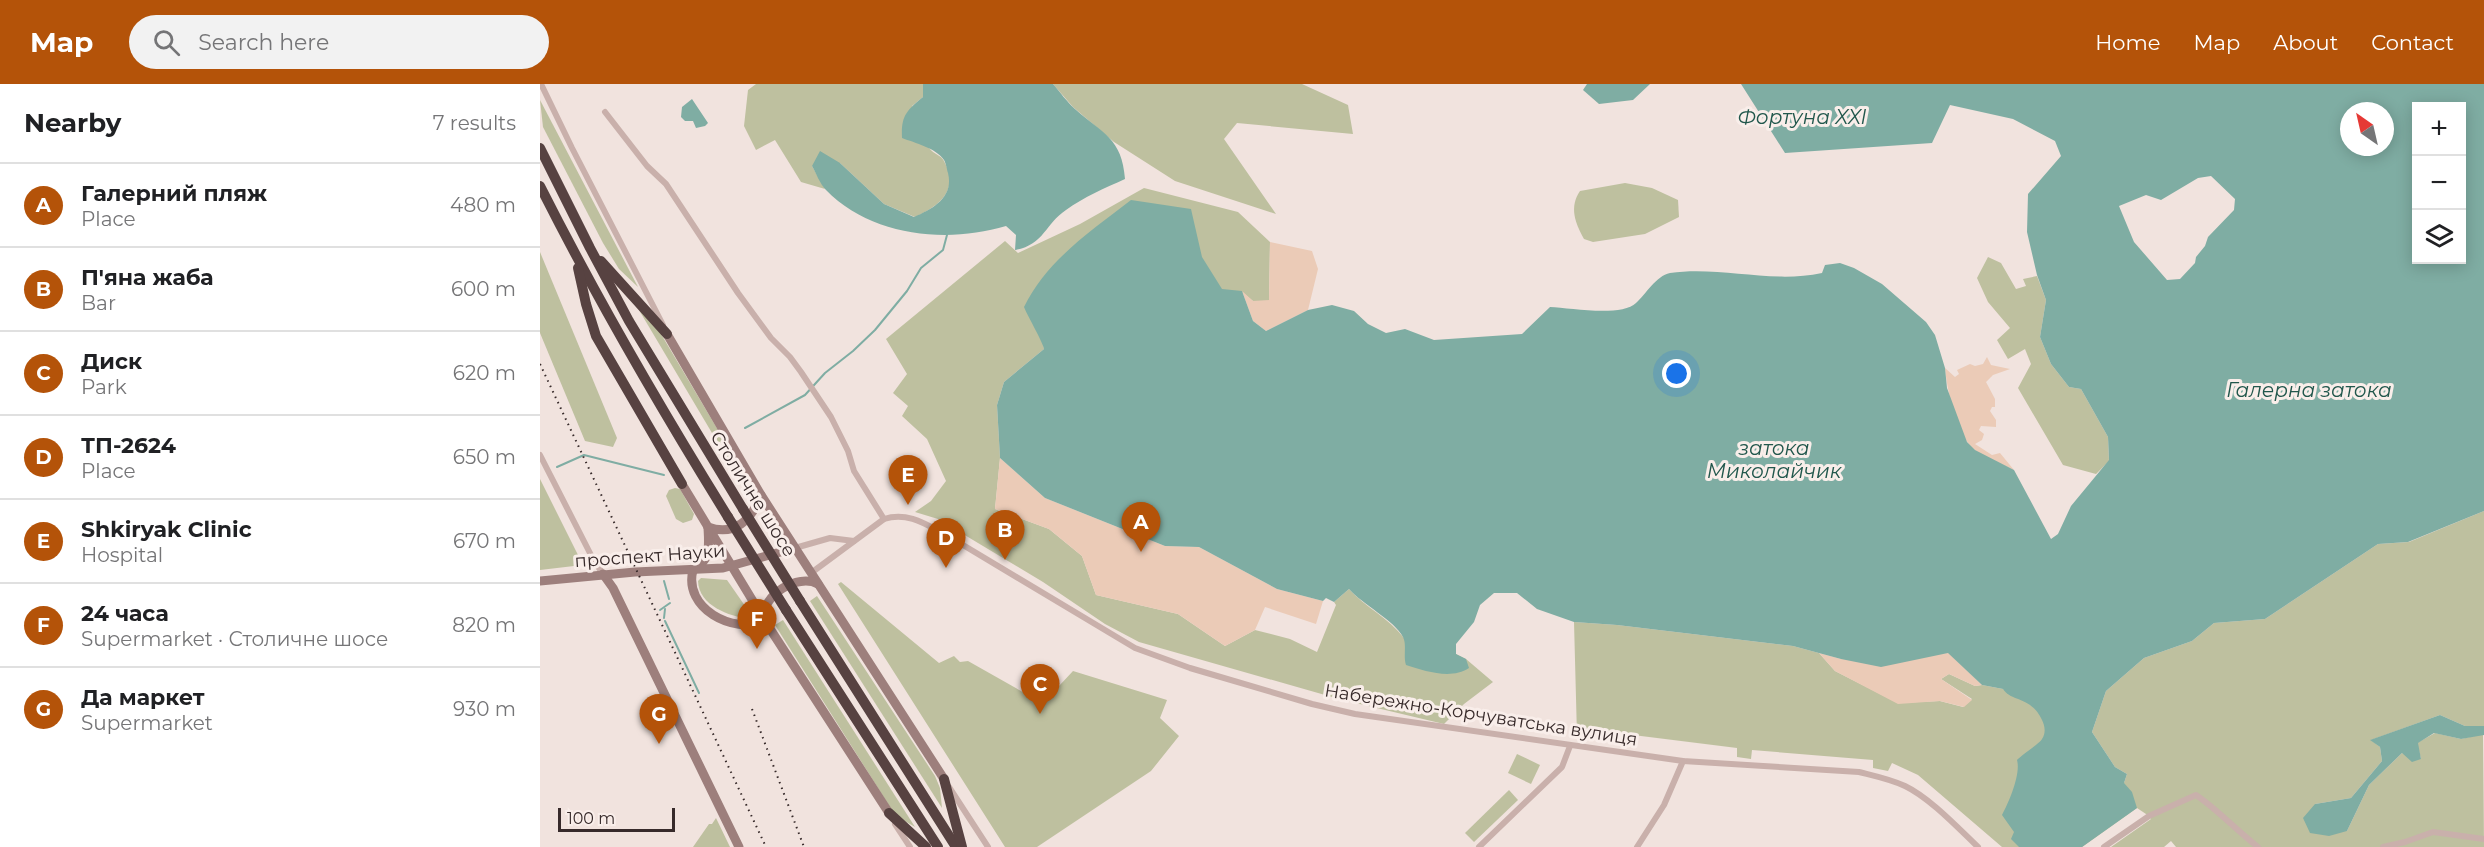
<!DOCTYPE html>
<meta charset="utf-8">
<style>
:root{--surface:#fff;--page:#f2f2f2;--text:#202124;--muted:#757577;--line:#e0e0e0;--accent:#b45309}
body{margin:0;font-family:Montserrat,sans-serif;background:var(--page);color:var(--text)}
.controls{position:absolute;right:18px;top:18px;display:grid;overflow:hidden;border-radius:0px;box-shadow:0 3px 15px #0003}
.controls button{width:54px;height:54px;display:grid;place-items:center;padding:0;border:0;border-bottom:2px solid var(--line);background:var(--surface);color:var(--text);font:30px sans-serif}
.compass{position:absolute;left:1800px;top:18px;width:54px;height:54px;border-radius:50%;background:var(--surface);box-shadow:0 3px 15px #0003;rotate:326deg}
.scale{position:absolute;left:18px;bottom:15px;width:117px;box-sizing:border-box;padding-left:6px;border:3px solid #372a2a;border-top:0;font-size:16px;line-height:21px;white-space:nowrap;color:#372a2a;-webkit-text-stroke:4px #f9eeea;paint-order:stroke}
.you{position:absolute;left:1137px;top:290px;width:21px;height:21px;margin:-15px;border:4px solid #fff;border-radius:50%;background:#1a73e8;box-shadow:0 0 0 9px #1a73e833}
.badge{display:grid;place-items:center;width:39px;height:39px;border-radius:50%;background:var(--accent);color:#fff;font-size:20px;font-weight:700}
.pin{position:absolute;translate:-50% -50px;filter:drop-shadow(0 2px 3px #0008)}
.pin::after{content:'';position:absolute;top:32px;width:21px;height:18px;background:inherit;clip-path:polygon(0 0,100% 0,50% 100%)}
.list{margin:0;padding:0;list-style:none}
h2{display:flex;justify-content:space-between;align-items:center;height:78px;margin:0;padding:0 24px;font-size:26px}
h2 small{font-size:20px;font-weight:400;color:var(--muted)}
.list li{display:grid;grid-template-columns:39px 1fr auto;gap:18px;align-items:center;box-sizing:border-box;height:84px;padding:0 24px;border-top:2px solid var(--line)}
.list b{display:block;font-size:22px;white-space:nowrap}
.list p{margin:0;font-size:20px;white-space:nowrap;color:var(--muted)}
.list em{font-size:20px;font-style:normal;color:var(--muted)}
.icon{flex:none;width:33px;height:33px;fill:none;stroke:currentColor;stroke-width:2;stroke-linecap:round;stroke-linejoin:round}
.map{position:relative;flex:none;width:1944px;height:763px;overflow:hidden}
header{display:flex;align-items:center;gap:36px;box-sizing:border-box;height:84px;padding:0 30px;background:var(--accent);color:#fff}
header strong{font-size:28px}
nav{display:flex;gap:33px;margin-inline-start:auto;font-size:21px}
.search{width:420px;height:54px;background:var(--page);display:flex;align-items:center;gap:15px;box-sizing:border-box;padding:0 21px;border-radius:33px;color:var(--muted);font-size:22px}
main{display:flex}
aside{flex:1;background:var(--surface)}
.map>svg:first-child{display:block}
</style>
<header>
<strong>Map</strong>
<div class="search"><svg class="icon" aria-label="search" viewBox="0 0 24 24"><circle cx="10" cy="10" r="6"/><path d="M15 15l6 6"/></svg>Search here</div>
<nav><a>Home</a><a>Map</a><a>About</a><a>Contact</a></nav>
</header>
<main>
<aside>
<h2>Nearby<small>7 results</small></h2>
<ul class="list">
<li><span class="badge">A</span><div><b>Галерний пляж</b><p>Place</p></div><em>480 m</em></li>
<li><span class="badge">B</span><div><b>П'яна жаба</b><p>Bar</p></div><em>600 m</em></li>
<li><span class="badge">C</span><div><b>Диск</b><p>Park</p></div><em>620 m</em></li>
<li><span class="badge">D</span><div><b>ТП-2624</b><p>Place</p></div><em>650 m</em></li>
<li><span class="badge">E</span><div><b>Shkiryak Clinic</b><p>Hospital</p></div><em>670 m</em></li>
<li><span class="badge">F</span><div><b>24 часа</b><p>Supermarket · Столичне шосе</p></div><em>820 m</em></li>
<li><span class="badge">G</span><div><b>Да маркет</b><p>Supermarket</p></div><em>930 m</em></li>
</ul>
</aside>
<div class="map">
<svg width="1944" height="763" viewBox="0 0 1944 763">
<rect width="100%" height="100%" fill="#f1e3de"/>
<!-- green -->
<g fill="#bec09f">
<path d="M216,0H383V13L372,22C377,33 382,56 390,65C394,70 401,71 404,77C420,106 399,122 375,133L344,120L300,79L272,82L285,105L261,98L235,56L216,66L204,42L208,6Z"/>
<polygon points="513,0 762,0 808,21 813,50 697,39 684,55 736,130 635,97 574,58 533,23"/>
<polygon points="0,16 98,203 79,185 63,159 3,43"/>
<path d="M1085,99L1112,104L1138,116L1139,133L1105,150L1053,158L1044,155C1035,139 1029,123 1040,107Z"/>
<path d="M604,104L698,128L730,158L729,217H713L702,208L503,259L504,265L464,298L457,321L460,374L455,425L509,445L542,472L556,511L638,530L685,562L715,546L750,555L777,568L796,521L794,518L809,505C825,523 849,534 864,554L916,565V570L926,575L953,598L924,620L904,640L799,615L599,558L565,540L503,498L398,435L375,428L391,417L406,397L387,355L362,332L368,322L353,309L367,290L346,255L465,157L478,169L540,140Z"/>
<polygon points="0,168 77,354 73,363 45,357 0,249"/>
<polygon points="1448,173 1461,179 1476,205 1486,202 1483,195 1497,192 1506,216 1500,253 1511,280 1529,303 1541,305 1568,353 1569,377 1556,390 1523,381 1478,304 1491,280 1485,265 1468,275 1457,256 1470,244 1448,218 1437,194"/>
<polygon points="96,221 118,245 216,410 210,413"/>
<polygon points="0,395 40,475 34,482 0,486"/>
<polygon points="135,404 140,405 154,430 152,436 143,439 136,435 126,412 129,406"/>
<polygon points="1944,427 1944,642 1925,642 1900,631 1831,656 1840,663 1842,677 1811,714 1775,720 1807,747 1829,701 1862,669 1881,675 1877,659 1895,649 1921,655 1943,650 1944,763 1636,763 1631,757 1624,763 1571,763 1611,735 1609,732 1597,724 1542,763 1462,763 1378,691 1352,679 1348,687 1333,684 1333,676 1212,666 1211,675 1197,673 1197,664 1069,648 1068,657 1037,652 1034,538 1077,541 1253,562 1279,569 1295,587 1358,619 1400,617 1423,623 1432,615 1401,595 1409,590 1435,602 1442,601 1463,605 1521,628 1592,707 1584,699 1587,690 1575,683 1552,648 1566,607 1604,574 1652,557 1674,539 1725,535 1838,460 1869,458"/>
<path d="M161,494L187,496L210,529L209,535C189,532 159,522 158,497Z"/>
<polygon points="301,498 399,579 414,572 420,578 428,577 497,616 505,617 533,587 627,616 620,634 639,652 611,687 497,763 465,763 298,500"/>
<polygon points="277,512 395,692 400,704 402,724 270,517"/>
<polygon points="243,536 375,743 358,733 350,723 235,541"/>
<polygon points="977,670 1000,681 991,700 968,689"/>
<polygon points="969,706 978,716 934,758 925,749"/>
<polygon points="176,734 190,763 153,763 169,740 172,740"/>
</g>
<!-- sand -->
<g fill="#ebcbb7">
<polygon points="730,158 772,167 778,185 768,226 726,247 713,237 702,207 713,217 729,216"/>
<path d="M1447,273L1451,281L1470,285L1453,291L1446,298L1455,315V323H1452L1450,327L1456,336V343L1441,342L1439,346L1444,350L1442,356L1435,360L1452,371L1460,369L1474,386C1462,380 1447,375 1436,367C1417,354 1407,306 1405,284L1415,293L1419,290L1417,286L1430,280L1435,282L1443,280Z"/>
<polygon points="460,374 505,414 625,462 659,463 737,505 783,517 776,540 725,523 715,546 685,562 638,530 556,511 542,472 509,445 455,425"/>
<polygon points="1279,569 1301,575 1409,569 1442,601 1435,602 1409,590 1401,595 1432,616 1424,623 1400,617 1358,620 1295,587"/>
</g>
<!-- water -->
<g fill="#7fada3" fill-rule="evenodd">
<path d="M383,0H513C520,8 527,18 535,25C563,50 582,54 585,95C565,104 544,113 526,126C505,140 504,161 475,166L476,151L466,142C406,160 331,152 286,106C280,100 276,89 272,82L280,67L300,79L344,120L374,133C393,125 414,113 408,89C407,86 406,79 404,76C396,64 375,59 362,54C361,32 366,27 383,13Z"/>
<polygon points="1047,0 1110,0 1093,16 1059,20 1043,6"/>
<path d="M1201,0H1944V427L1868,458L1838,460L1725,535L1674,539L1652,557L1604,574L1566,607L1552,648L1575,683L1587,690L1584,699L1592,708L1597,724L1542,763H1479L1471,755L1474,748L1462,731C1469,718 1481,690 1477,676C1483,670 1499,660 1502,655C1506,649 1505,642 1502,636C1491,612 1471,618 1463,605L1442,601L1408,569L1341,583L1301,575L1253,562L1077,541L1034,538L997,525L977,509H954L940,521L934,538L916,560V570L926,575L929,584C911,596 885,587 866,581C863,572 867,561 863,553C855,537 822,520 809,505L794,518L786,514L783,517L737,505L659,463L625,462L505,414L460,374L457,321L464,298L504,265C503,258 488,233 484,223C507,176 551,147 591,116L651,125L662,173L682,205L702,207L713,237L726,247L768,226L792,221L814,227L828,240L846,249L865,245L894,256L982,250L1010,223C1030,224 1082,233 1096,219C1106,210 1116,192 1130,189C1181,182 1232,200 1282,189L1285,181L1300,179L1314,184L1342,200L1386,238L1395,251L1405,284L1407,304L1427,358L1435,366L1474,386L1511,455L1518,450L1531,422L1569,376L1568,353L1541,305L1529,303L1511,280L1500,253L1506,216L1497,191L1487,148L1488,110L1521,72L1515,57L1473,35L1410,21L1392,59L1245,69ZM1876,22H1922V176H1876ZM1809,27H1845V63H1809ZM1671,92L1695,115L1694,126L1668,153L1665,162L1656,173L1655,179L1640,195L1627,196L1594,158L1579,122L1606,111L1621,116L1658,94Z"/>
<polygon points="152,15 168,39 165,42 156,44 153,37 145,37 141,33 142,23"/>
<polygon points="1900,631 1925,642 1944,642 1944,651 1921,655 1894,649 1878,659 1881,675 1872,678 1862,669 1829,701 1807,747 1789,752 1770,749 1763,734 1775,720 1811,714 1842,677 1840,663 1830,656"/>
</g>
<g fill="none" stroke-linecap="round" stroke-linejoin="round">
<!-- stream -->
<g stroke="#7fada3" stroke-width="2">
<polyline points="205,344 265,311 285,289 313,267 335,246 367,207 381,184 403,166 407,151"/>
<polyline points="17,383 44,371 124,391"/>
<polyline points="124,497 129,515"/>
<polyline points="120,526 130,519"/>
<polyline points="124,534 125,525"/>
<polyline points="125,537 159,609"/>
</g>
<!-- street -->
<g stroke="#c9b0ab" stroke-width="6">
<polyline points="1,0 32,64 123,241"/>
<polyline points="65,28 107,82 126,100 198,209 231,254 250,273 261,288 291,333 308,367 314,387 344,435"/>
<polyline points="0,371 53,475 63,490"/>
<polyline points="255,464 290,454 314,457"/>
<path d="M271,489L344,435C368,427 387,441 408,452L595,564L650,584L772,620L815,630L1143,677L1319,688C1335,692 1350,695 1365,702C1390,714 1418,744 1438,763"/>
<polyline points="409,703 448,763"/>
<polyline points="355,740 370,763"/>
<polyline points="939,763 1022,683 1030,662"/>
<polyline points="1097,763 1124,721 1143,677"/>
<path d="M1564,763L1609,732L1656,711C1678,726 1696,746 1718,763"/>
<polyline points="1843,763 1865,758 1893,748 1944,755"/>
</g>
<!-- secondary -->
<g stroke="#9d7f7c" stroke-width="9">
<polyline points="127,250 221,411 404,695"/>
<polyline points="142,400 225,537 349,729"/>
<path d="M168,443C195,453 212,435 221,411"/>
<path d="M168,444C169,463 171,476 153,486C143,524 193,551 225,537"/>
<polyline points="63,490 73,504 199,763"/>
<polyline points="0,497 95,488 183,484 255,464"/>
<path d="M224,535C221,511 258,489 278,500"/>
</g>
<!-- highway -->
<g stroke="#574241" stroke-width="10">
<polyline points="0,64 50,164 89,237 203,425"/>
<path d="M0,102C57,215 121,325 188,433"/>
<polyline points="61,177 127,250"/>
<polyline points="38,184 46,220 56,252 142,400"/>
<polyline points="260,517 416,763"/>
<polyline points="246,526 398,763"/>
<polyline points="404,695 422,763"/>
<polyline points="349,729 386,763"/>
</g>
<!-- rail -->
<g stroke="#372a2a" stroke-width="2" stroke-dasharray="1.5 4.5" stroke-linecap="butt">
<polyline points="0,280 226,763"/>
<polyline points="212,625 264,763"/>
</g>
<!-- highway-bridge -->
<g stroke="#574241" stroke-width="10">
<polyline points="203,425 260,517"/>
<polyline points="188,433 246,526"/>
</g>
</g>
<g text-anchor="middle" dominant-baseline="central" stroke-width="6" stroke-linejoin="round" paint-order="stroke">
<!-- street labels -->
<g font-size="18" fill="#372a2a" stroke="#f9eeea">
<text transform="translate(213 410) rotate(58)">Столичне шосе</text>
<text transform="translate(110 472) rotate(-4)">проспект Науки</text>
<text transform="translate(941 631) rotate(9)">Набережно-Корчуватська вулиця</text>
</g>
<!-- water labels -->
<g font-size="20" font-style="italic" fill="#21574c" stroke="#f9eeea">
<text x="1262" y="33">Фортуна XXI</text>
<text x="1769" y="306">Галерна затока</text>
<text x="1234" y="364">затока<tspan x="1234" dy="23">Миколайчик</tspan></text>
</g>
</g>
</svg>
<div class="controls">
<button>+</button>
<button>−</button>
<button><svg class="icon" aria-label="layers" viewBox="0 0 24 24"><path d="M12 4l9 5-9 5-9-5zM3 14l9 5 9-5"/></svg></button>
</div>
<svg class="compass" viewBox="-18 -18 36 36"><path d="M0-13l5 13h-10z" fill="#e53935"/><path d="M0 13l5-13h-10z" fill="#757577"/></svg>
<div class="scale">100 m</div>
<div class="you"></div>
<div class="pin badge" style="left:601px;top:468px">A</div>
<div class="pin badge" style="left:465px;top:476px">B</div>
<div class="pin badge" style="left:500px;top:630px">C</div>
<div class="pin badge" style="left:406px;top:484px">D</div>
<div class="pin badge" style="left:368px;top:421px">E</div>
<div class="pin badge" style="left:217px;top:565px">F</div>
<div class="pin badge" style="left:119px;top:660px">G</div>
</div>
</main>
